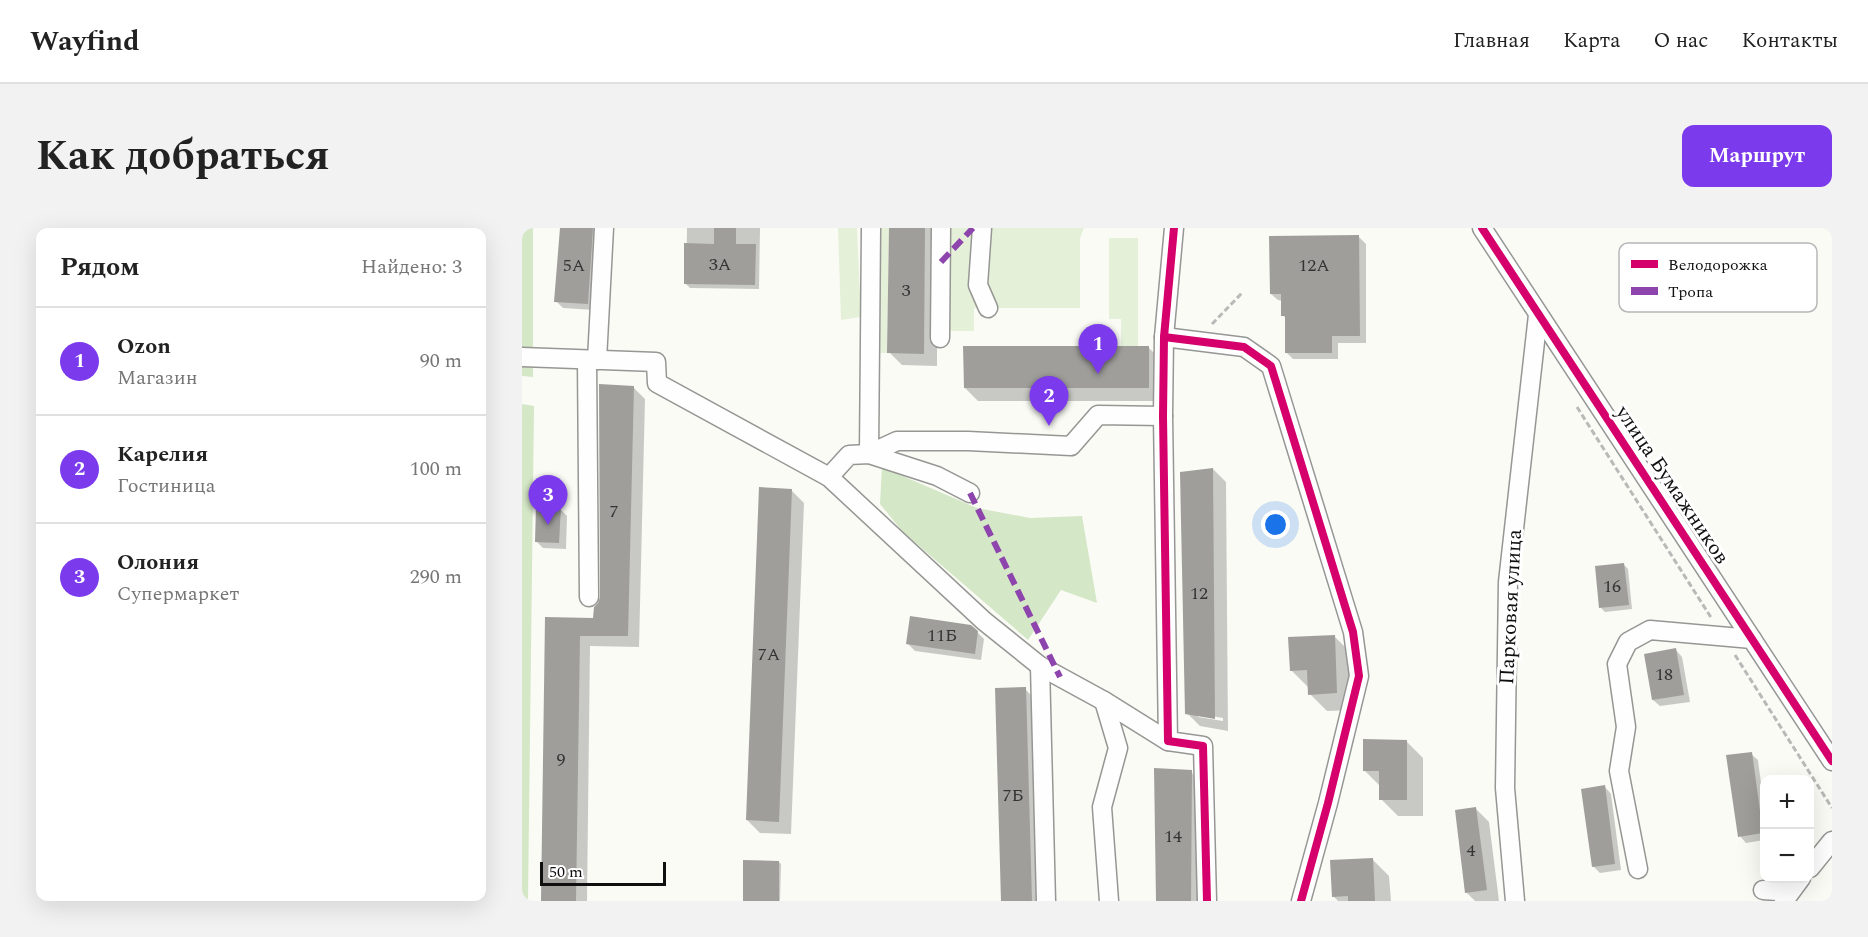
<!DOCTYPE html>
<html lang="ru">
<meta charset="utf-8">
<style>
:root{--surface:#fff;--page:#f2f2f2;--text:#222;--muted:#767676;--line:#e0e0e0;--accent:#7c3aed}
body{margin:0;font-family:Spectral,serif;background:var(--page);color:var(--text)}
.controls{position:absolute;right:18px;bottom:18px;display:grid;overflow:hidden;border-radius:12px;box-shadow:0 6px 24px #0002}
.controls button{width:54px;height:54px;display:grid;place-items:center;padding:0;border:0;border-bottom:2px solid var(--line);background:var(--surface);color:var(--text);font:30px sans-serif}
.scale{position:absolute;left:18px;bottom:15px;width:126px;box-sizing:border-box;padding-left:6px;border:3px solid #101010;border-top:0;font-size:16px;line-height:21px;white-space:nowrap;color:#101010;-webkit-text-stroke:4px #fff;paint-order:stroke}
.you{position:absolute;left:754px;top:297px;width:21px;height:21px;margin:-15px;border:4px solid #fff;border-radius:50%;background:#1a73e8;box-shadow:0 0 0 9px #1a73e833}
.badge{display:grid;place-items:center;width:39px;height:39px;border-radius:50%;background:var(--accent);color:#fff;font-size:20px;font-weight:700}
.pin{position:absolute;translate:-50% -50px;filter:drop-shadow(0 2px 3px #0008)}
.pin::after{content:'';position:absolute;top:32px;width:21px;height:18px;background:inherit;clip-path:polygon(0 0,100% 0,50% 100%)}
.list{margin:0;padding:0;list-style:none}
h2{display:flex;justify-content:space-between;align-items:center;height:78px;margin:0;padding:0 24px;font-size:26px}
h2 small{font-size:20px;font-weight:400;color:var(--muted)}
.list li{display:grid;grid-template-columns:39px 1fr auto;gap:18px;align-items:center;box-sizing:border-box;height:108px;padding:0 24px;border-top:2px solid var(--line)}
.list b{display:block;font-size:22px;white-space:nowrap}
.list p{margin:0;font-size:20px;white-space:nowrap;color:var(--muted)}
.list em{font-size:20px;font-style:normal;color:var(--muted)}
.map{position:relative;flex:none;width:1310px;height:673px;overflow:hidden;border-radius:12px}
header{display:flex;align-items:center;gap:36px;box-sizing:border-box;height:84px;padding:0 30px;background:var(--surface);border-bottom:2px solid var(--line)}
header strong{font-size:28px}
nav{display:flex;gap:33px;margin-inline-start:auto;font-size:21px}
.intro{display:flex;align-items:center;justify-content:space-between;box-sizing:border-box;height:144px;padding:0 36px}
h1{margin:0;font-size:42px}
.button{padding:15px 27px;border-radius:12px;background:var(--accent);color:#fff;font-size:21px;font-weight:700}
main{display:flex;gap:36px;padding:0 36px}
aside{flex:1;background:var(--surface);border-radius:12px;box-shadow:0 6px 24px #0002}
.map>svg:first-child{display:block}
</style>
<header>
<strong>Wayfind</strong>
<nav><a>Главная</a><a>Карта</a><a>О нас</a><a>Контакты</a></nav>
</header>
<div class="intro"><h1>Как добраться</h1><a class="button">Маршрут</a></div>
<main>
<aside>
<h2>Рядом<small>Найдено: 3</small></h2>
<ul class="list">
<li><span class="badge">1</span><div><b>Ozon</b><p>Магазин</p></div><em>90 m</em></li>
<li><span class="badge">2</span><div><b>Карелия</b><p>Гостиница</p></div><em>100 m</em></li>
<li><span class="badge">3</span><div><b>Олония</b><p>Супермаркет</p></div><em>290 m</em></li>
</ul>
</aside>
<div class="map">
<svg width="1310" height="673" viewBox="0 0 1310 673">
<rect width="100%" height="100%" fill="#fbfbf6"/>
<!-- green -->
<g fill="#e4f0d8">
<polygon points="316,0 335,0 339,89 319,92"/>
<polygon points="357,0 367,0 365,125 357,125"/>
<polygon points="422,0 562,0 558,10 558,80 452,80 452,103 422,103"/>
<polygon points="587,10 616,10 616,118 599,118 599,91 587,91"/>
</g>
<!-- forest -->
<g fill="#d4e7c6">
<polygon points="0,0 11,0 11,149 0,148"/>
<polygon points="0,176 12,178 6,673 0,673"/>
<polygon points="360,239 455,280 508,290 560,288 575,375 539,362 506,412 381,304 358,276"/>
</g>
<!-- shadow -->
<g fill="#0003" fill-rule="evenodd">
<polygon points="39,0 74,0 72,82 41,80 34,73"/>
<polygon points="165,0 238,0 237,61 168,60 164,56"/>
<polygon points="368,0 415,0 415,138 380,137 367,124"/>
<polygon points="837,9 844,16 844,115 816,115 816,131 771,131 764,124 764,91 761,87 760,73 756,72 749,66"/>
<polygon points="627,120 640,133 640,173 456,173 443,160"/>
<polygon points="111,159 123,171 117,419 68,418 65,673 21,673 25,391 73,392 78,376"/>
<path d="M691,241L704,254L706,503L678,498L665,485ZM676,486L701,490V493L676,489Z"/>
<polygon points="269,262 282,275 269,606 238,605 225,592"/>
<polygon points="38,281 45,288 44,321 21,320 14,313"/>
<polygon points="1102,337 1106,341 1110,381 1083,384 1079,380"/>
<polygon points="449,398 462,411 459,432 393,423 386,416"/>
<polygon points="812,408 829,425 832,482 805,483 788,466 786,459 769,442"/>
<polygon points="1154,422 1160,429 1168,474 1138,478 1131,472"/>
<polygon points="503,461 516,474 521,673 481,673"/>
<polygon points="884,513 901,530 901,588 876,588 859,571 859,559 842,542"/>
<polygon points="1229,526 1236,532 1242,579 1242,612 1224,615 1218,608"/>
<polygon points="669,544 682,557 682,673 636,673"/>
<polygon points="1083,559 1089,566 1099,642 1078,645 1071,638"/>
<polygon points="954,581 967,594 977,673 953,673 944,664"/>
<polygon points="850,631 867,648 869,673 816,673 811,668"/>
<polygon points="257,634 259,636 258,673 222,673"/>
</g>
<!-- building -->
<g fill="#9f9e9b">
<polygon points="38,0 71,0 66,76 32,74"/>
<polygon points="192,0 214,0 214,16 234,16 233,57 162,56 162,15 192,16"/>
<polygon points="367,0 403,0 402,126 365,125"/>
<polygon points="837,7 838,108 810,108 810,125 763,125 763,88 759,88 759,66 748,66 747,8"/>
<polygon points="441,118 627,118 627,160 442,160"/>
<polygon points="77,156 112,158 106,408 58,408 54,673 19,673 23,389 71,390 72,379 76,375 78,369"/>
<polygon points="691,240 693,491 663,486 658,244"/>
<polygon points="237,259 270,261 257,594 224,592"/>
<polygon points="14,278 39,279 37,315 13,314"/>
<polygon points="1102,335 1107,377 1077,380 1073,338"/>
<polygon points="388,388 449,397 456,403 453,426 384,416"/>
<polygon points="813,407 815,465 786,467 785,442 768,443 766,409"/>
<polygon points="1154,420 1162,467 1130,472 1122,426"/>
<polygon points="504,459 510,673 479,673 473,460"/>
<polygon points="841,511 885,512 885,572 857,572 857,543 841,543"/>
<polygon points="1230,524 1241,605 1216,609 1204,527"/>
<polygon points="632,540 670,542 669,673 634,673"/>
<polygon points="1083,557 1093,636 1070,639 1059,561"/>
<polygon points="954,579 965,662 943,665 933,582"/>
<polygon points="851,630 853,673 826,673 826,668 810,669 808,632"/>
<polygon points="221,632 257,633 257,673 221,673"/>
</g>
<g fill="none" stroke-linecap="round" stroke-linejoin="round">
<defs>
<g id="minor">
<polyline points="349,0 347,226 375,213 446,213 549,218 576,187 641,188"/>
<polyline points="460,0 456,57 466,80"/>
<polyline points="652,0 642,109 641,188 646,513 681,518 685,673"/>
<polyline points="960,0 1310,533"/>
<polyline points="642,109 722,119 749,138 831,404 837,448 806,575 779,673"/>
<polyline points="418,110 419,0"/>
<polyline points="0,129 134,134 135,155 307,249 462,393 518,438 582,473 646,513"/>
<polyline points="65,132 67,369"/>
<polyline points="75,132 82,0"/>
<polyline points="307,249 327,227 347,226 415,248 448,265"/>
<polyline points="518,438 524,673"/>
<polyline points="582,473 596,520 580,579 587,673"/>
<polyline points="1288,640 1310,613"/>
<polyline points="1116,641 1097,543 1104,499 1095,436 1106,414 1128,402 1230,411"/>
<polyline points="1241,662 1268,664"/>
<polyline points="993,673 983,560 986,354 1016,87"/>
<polyline points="1262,673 1279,650"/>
</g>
</defs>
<!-- minor casing -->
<use href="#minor" stroke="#969694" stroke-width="21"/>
<!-- path -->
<g stroke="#b9b9b8" stroke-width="3" stroke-dasharray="6 3" stroke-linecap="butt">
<polyline points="690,96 720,65"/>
<polyline points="1055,179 1190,391"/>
<polyline points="1213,427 1310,580"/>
</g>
<!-- minor -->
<use href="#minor" stroke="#fefefe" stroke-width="18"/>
<!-- quiet -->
<g stroke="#8e44ad" stroke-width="6" stroke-dasharray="12 6" stroke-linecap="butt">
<polyline points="419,34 451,0"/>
<polyline points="448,265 538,449"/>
</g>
<defs>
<g id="cycleway">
<polyline points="652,0 642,109 641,188 646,513 681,518 685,673"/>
<polyline points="960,0 1310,533"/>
<polyline points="642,109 722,119 749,138 831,404 837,448 806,575 779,673"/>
</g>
</defs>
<!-- cycleway casing -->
<use href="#cycleway" stroke="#fff" stroke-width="11"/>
<!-- cycleway -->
<use href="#cycleway" stroke="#d6006c" stroke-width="8"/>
</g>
<g text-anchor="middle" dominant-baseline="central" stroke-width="6" stroke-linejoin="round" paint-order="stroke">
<!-- number labels -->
<g font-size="18" fill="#343433">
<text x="198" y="36">3А</text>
<text x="52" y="37">5А</text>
<text x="792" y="37">12А</text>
<text x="384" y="62">3</text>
<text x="92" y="283">7</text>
<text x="1090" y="358">16</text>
<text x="677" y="365">12</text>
<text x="420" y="407">11Б</text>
<text x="247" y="426">7А</text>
<text x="1142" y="446">18</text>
<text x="39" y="531">9</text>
<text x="491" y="567">7Б</text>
<text x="651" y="608">14</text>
<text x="949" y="622">4</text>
</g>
<!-- street labels -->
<g font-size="21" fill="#101010" stroke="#fff">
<text transform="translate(1150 257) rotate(56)">улица Бумажников</text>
<text transform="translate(989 379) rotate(-87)">Парковая улица</text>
</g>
</g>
<!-- legend -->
<rect x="1097" y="15" width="198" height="69" rx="9" fill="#fff" stroke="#b7b7b7" stroke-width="1.5"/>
<rect x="1109" y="32" width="27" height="8" fill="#d6006c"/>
<rect x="1109" y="59" width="27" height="8" fill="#8e44ad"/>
<g font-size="16" fill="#101010">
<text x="1146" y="42">Велодорожка</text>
<text x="1146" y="69">Тропа</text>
</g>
</svg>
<div class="controls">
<button>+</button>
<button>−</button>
</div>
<div class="scale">50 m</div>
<div class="you"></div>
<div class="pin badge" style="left:576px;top:146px">1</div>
<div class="pin badge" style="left:527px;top:198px">2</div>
<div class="pin badge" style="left:26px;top:297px">3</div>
</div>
</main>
